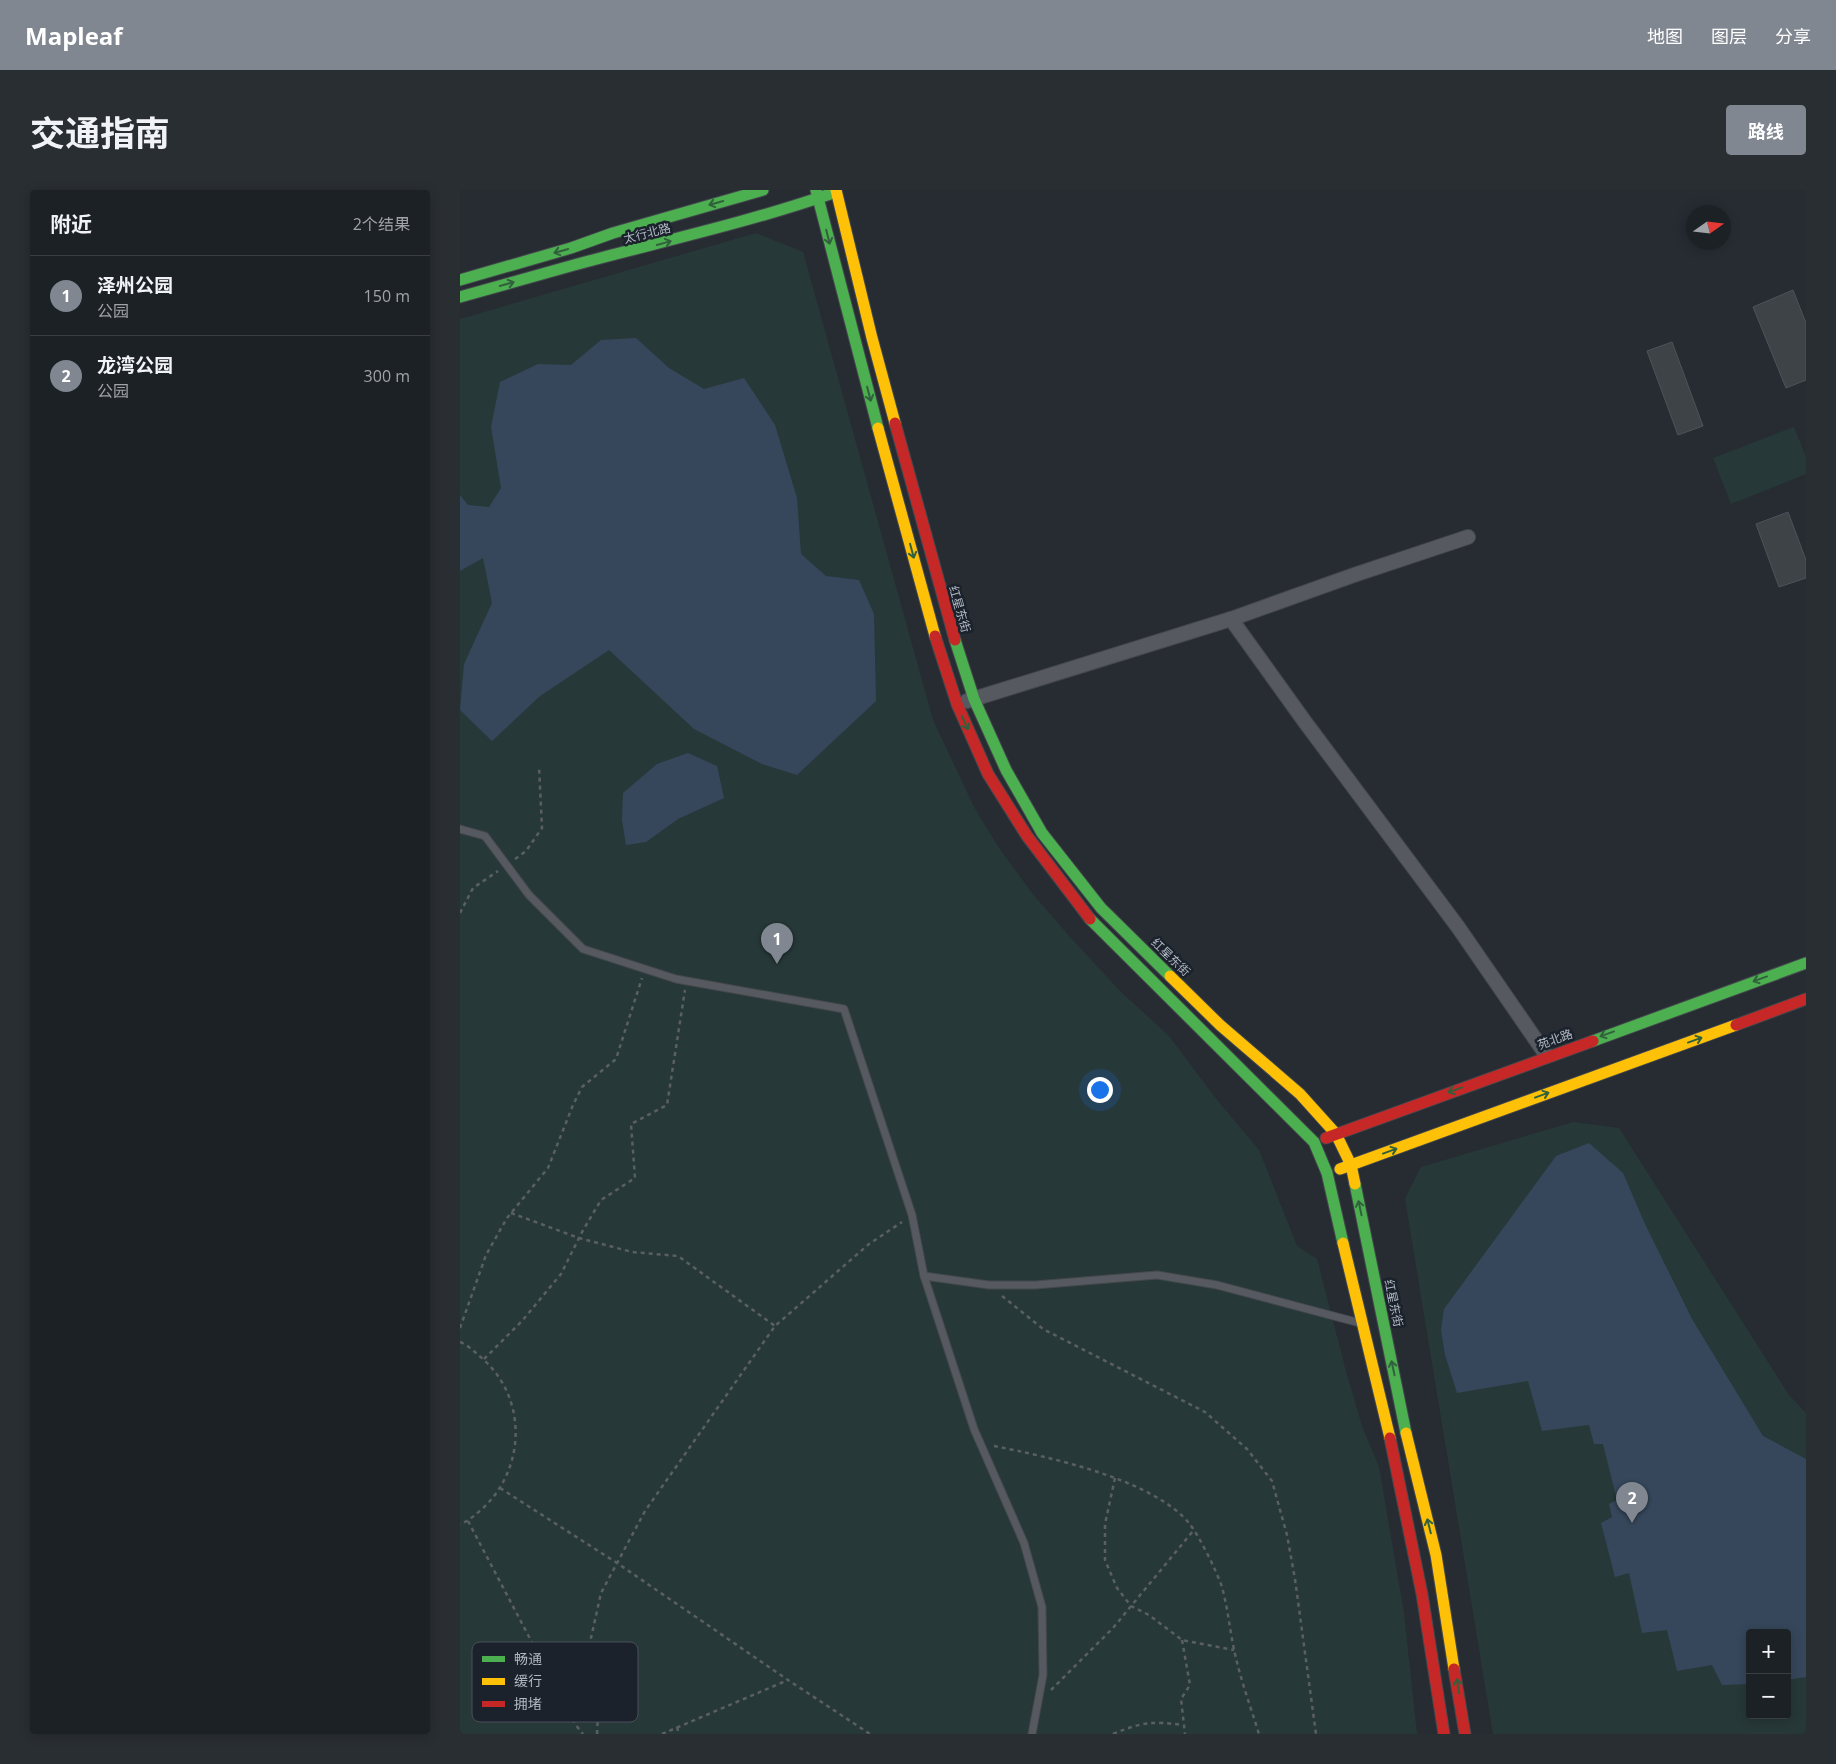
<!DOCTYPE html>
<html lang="zh">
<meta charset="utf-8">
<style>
:root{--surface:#1c2126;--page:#292e32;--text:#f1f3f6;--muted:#a0a3a7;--line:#3a3e43;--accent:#808791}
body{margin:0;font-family:"Open Sans","Noto Sans SC",sans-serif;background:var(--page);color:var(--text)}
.controls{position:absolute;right:15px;bottom:15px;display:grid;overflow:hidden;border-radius:5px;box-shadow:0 2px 12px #0003}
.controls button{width:45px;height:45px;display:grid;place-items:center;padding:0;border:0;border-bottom:1px solid var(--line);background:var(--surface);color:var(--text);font:25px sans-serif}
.compass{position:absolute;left:1226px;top:15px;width:45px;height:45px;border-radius:50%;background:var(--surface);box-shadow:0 2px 12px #0003;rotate:76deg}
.you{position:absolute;left:639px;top:899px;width:18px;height:18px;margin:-12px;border:4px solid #fff;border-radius:50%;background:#1a73e8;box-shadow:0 0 0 8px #1a73e833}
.badge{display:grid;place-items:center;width:32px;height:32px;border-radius:50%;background:var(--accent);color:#fff;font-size:16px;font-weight:700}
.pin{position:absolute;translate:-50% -41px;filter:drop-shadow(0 1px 2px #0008)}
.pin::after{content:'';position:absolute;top:26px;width:18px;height:15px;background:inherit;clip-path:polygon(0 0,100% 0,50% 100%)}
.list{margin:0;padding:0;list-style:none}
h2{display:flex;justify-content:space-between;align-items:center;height:65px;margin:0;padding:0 20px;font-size:21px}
h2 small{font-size:16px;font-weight:400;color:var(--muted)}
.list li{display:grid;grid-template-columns:32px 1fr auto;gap:15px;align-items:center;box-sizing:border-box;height:80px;padding:0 20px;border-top:1px solid var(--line)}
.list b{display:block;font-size:19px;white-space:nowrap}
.list p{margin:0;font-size:16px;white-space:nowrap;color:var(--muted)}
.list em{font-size:16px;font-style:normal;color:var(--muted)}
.map{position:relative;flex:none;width:1346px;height:1544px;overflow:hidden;border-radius:5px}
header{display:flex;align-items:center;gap:30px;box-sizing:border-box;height:70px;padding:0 25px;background:var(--accent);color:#fff}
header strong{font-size:24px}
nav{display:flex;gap:28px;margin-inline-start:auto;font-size:18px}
.intro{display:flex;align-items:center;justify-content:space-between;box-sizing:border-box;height:120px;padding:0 30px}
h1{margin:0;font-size:35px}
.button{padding:12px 22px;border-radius:5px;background:var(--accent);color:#fff;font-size:18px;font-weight:700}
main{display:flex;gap:30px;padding:0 30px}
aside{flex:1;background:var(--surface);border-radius:5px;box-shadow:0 2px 12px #0003}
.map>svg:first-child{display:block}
</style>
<header>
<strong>Mapleaf</strong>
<nav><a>地图</a><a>图层</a><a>分享</a></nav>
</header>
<div class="intro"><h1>交通指南</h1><a class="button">路线</a></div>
<main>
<aside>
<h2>附近<small>2个结果</small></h2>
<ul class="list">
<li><span class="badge">1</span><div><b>泽州公园</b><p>公园</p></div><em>150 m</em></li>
<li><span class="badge">2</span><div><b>龙湾公园</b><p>公园</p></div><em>300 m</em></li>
</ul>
</aside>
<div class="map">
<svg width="1346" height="1544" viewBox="0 0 1346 1544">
<rect width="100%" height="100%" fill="#262c32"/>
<!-- green -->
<g fill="#273839" fill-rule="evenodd">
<polygon points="296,43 343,62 473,530 515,619 539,658 572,703 610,747 660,801 709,846 757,910 799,960 837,1056 857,1069 887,1185 902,1236 919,1277 944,1423 957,1544 0,1544 0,129"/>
<polygon points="1334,237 1346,267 1346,284 1271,314 1253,268"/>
<path d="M1113,932L1159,938L1329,1205L1346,1223V1544H1033L945,1009L961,977ZM1290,1443H1327V1525H1290Z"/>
</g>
<!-- water -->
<g fill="#36475b">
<polygon points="176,148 209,178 244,199 284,188 315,235 337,308 341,364 366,386 399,390 414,424 416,511 337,585 302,574 234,539 149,460 80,506 32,551 0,520 4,474 32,413 23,368 0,381 0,305 8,315 29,317 41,298 31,237 40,192 78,174 111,175 141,150"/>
<polygon points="228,563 257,576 264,608 218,629 186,652 166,655 162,630 163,603 197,574"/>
<polygon points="1129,953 1163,983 1185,1034 1232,1129 1303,1246 1346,1269 1346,1487 1327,1490 1327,1443 1290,1443 1290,1494 1262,1495 1252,1475 1217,1481 1207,1440 1182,1443 1169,1383 1155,1387 1141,1333 1152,1327 1149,1314 1157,1310 1143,1254 1134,1254 1129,1235 1082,1241 1068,1191 997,1203 985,1165 981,1140 984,1119 1096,966"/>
</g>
<!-- building -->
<g fill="#3e4348" stroke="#4e535a">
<polygon points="1333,100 1346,133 1346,190 1326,198 1293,117"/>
<polygon points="1212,152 1243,236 1218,245 1187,161"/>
<polygon points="1328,322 1346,370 1346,388 1319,397 1296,334"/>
</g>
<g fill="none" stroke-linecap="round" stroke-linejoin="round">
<defs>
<g id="lane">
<polyline points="0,639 25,646 69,705 123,759 216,789 384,819 452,1025 464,1086 529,1095 575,1095 697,1085 757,1095 900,1133"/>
<polyline points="464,1086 514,1239 564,1353 582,1417 583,1485 572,1544"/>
</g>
<g id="street">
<polyline points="771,429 845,532 998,737 1087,866"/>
<polyline points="507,511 771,429 894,385 1008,347"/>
</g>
<g id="fast">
<polyline points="356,0 418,238"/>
<polyline points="0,90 111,58 153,43 303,0"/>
<path d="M0,107C38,96 76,86 114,75C199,52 286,33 370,4"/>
<polyline points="495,450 514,509 546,580 582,643 641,718 710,786"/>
<polyline points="630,729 854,952 867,983 883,1053"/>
<polyline points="1133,851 1346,773"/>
<polyline points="895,994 946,1243"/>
</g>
<g id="slow">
<polyline points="376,0 412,148 435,233"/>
<polyline points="418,238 475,446"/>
<polyline points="710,786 760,835 840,904 876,944 891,975 895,994"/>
<polyline points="880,979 1276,835"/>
<polyline points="883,1053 930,1248"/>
<polyline points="946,1243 976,1365 994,1479"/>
</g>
<g id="jam">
<polyline points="435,233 495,450"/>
<polyline points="475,446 497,514 528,584 567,646 630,729"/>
<polyline points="1276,835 1346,809"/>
<polyline points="866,948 1133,851"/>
<polyline points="930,1248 962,1404 984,1544"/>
<polyline points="994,1479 1005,1544"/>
</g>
</defs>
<!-- lane casing -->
<use href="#lane" stroke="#44484d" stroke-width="9"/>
<!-- street casing -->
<use href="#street" stroke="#44484d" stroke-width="16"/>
<!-- fast casing -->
<use href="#fast" stroke="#44484d" stroke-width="13"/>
<!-- slow casing -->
<use href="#slow" stroke="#44484d" stroke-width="13"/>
<!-- jam casing -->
<use href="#jam" stroke="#44484d" stroke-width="13"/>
<!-- path -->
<g stroke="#5a5f65" stroke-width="2.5" stroke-dasharray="4 4" stroke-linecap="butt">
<polyline points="55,669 66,661 82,638 79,576"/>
<polyline points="0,723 13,698 38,681"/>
<polyline points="51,1023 119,1048 172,1062 218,1066 315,1136"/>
<polyline points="542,1106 583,1139 745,1222 787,1259 812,1291 827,1345 835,1389 856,1544"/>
<polyline points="0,1138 26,1065 47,1028 88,978 113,915 122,897 156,869 182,788"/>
<path d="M0,1152C7,1155 13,1160 18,1165C68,1204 67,1278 22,1319C15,1325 9,1331 0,1334"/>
<polyline points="24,1169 62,1131 101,1084 122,1042 141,1010 175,988 171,934 207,915 225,800"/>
<path d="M534,1256C589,1267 692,1289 729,1333C740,1347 756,1380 762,1397C768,1419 770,1442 775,1464C781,1491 791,1518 799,1544"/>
<polyline points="655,1288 645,1334 645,1370 657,1398 671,1416 689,1425 722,1450 774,1460"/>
<polyline points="40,1298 157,1373 328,1490 410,1544"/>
<polyline points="8,1331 115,1534 123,1544"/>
<polyline points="722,1450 730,1495 721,1509 725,1544"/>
<polyline points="591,1500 653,1438 733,1341"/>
<polyline points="217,1537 219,1544"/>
<polyline points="137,1544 138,1523 129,1457 141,1403 185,1321 315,1136 409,1054 442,1032"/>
<polyline points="202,1544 328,1490"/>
<path d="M653,1544C682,1532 692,1531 723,1535"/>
</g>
<!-- lane -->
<use href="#lane" stroke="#565a60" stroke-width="7"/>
<!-- street -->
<use href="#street" stroke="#565a60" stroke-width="14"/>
<!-- fast -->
<use href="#fast" stroke="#4caf50" stroke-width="11"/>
<!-- slow -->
<use href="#slow" stroke="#ffc107" stroke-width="11"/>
<!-- jam -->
<use href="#jam" stroke="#c62828" stroke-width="11"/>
</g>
<!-- one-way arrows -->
<defs><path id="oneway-shaft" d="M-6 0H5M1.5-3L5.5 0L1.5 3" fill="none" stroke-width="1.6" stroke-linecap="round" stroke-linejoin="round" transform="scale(1.25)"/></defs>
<g stroke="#31613c">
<use href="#oneway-shaft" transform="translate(256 13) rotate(164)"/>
<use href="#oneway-shaft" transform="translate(368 47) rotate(76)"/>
<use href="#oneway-shaft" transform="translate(204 53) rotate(-15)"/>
<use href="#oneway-shaft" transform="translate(101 61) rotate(164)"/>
<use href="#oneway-shaft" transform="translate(47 94) rotate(-16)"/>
<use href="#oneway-shaft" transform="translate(409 204) rotate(75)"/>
<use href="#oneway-shaft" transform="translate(452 361) rotate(75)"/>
<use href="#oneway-shaft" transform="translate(505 533) rotate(66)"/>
<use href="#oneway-shaft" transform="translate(1300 789) rotate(160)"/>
<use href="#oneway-shaft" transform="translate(1147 844) rotate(160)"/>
<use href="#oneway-shaft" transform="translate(1235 850) rotate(-20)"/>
<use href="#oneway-shaft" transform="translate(995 900) rotate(160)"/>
<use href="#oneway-shaft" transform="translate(1082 905) rotate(-20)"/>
<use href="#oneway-shaft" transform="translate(930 961) rotate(-20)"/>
<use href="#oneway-shaft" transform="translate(900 1018) rotate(-102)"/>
<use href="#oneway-shaft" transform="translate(933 1178) rotate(-102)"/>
<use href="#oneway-shaft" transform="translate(969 1336) rotate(-104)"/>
<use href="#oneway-shaft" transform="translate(998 1496) rotate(-99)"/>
</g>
<g text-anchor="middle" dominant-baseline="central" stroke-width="5" stroke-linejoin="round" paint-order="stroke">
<!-- street labels -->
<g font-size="12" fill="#b0b8c4" stroke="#1b222c">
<text transform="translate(187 43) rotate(-14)">太行北路</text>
<text transform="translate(500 419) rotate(74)">红星东街</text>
<text transform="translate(711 767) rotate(44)">红星东街</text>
<text transform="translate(1095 849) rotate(-20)">苑北路</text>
<text transform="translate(934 1113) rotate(78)">红星东街</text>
</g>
</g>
<!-- legend -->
<rect x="12" y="1452" width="166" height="80" rx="8" fill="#1b222c" stroke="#484f5a" stroke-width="1"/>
<rect x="22" y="1466" width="23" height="6" fill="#4caf50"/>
<rect x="22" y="1488" width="23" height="7" fill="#ffc107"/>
<rect x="22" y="1511" width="23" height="6" fill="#c62828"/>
<g font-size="14" fill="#b0b8c4">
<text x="54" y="1474">畅通</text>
<text x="54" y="1496">缓行</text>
<text x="54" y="1519">拥堵</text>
</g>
</svg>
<div class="controls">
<button>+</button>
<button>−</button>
</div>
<svg class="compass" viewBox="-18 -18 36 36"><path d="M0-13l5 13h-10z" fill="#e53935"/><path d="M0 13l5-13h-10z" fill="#a0a3a7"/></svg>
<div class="you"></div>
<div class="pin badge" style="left:317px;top:774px">1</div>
<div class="pin badge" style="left:1172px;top:1333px">2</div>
</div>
</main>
